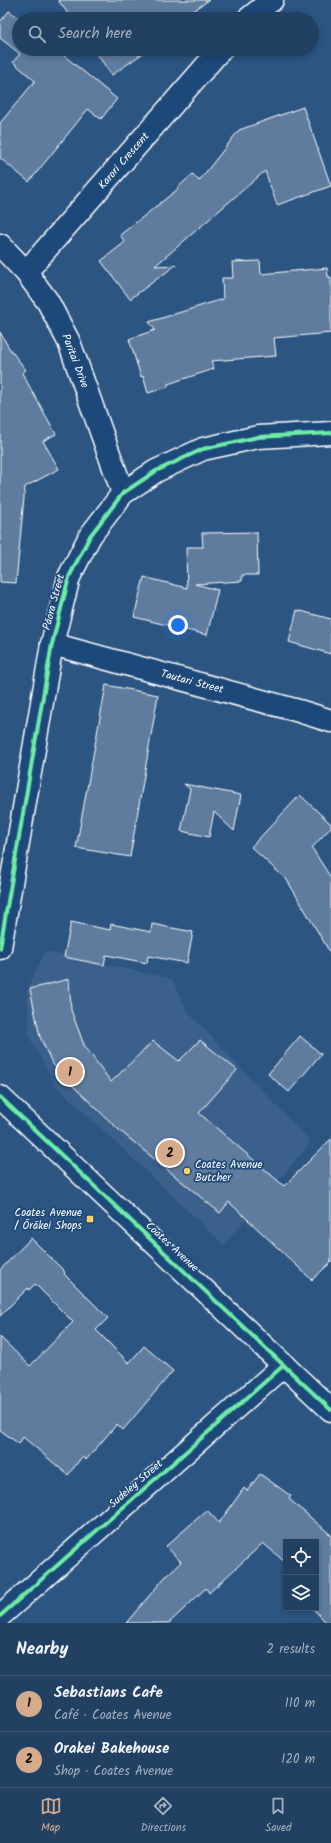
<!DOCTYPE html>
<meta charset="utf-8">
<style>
:root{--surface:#214062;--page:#294768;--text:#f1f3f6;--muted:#a2afbe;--line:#3e5977;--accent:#d6ab8b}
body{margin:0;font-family:Kalam,sans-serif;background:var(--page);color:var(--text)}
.controls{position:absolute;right:12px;bottom:12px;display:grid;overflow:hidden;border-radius:0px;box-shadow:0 2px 6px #0003}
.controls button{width:36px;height:36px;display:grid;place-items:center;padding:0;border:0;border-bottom:1px solid var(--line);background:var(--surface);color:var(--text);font:20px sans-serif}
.you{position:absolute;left:178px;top:625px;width:14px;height:14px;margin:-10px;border:3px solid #fff;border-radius:50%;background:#1a73e8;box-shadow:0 0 0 6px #1a73e833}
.badge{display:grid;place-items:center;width:26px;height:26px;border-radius:50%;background:var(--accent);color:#111;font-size:13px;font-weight:700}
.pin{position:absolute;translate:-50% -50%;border:2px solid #fff;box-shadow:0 1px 4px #0006}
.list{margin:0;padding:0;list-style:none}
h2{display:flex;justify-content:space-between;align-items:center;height:52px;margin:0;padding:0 16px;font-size:17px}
h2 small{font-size:13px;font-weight:400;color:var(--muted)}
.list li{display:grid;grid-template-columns:26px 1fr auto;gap:12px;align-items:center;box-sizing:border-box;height:56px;padding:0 16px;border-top:1px solid var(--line)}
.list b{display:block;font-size:15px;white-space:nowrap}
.list p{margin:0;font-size:13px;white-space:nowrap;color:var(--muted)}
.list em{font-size:13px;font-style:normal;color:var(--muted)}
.icon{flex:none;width:22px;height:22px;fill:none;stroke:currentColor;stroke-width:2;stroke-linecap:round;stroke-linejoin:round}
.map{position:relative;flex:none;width:331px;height:1623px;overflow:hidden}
.search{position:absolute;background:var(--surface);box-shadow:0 2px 6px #0003;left:12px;right:12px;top:12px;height:44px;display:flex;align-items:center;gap:10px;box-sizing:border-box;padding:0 14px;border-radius:22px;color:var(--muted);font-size:15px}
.sheet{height:164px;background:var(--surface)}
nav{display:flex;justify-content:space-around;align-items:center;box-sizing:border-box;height:56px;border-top:1px solid var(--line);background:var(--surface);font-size:11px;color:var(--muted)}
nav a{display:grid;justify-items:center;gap:2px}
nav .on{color:var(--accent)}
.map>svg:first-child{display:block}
</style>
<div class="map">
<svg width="331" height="1623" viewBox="0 0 331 1623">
<rect width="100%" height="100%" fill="#2c5582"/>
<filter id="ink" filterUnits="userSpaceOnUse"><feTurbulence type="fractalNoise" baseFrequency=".025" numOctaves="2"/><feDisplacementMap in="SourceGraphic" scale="8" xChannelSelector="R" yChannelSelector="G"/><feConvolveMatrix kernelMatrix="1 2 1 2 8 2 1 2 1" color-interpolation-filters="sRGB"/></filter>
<g filter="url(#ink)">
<!-- built -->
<polygon fill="#3b618b" points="45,951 172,979 186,1010 311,1142 224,1245 55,1085 29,1036 27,990"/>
<!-- building -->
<g fill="#5e7c9f" stroke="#fff">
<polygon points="58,0 209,0 182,19 72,19"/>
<polygon points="9,11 20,19 19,49 56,49 117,99 101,119 88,109 29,182 0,158 0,123 35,81 13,62 20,54 0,38 0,22"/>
<polygon points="93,49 149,49 112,75"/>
<polygon points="303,107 331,186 277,205 265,171 155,266 176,265 130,299 101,261 125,242 120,235 178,189 177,188 193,174 199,181 239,130"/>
<polygon points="260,261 261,274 327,268 328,277 331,277 331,333 274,338 276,356 211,361 214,369 168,384 168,387 148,393 143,376 141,377 129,339 155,330 149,322 223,299 222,278 233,278 232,262"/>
<polygon points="0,332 9,348 26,370 22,373 56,434 43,441 59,469 25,487 16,583 0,582"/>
<polygon points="257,532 258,575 242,575 242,581 195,584 218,590 207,635 134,617 144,577 187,588 186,547 203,547 202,533"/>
<polygon points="297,610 331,619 331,654 289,642"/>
<polygon points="106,685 158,695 130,857 76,848"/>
<polygon points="184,784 241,795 234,831 214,812 209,837 181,831 190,789"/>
<polygon points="300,795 331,824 331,827 312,848 331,878 331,954 287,880 251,847"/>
<polygon points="71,922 110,930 111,924 151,932 152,924 193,932 187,963 148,956 147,963 106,955 104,965 64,957"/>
<polygon points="69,979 71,1010 84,1045 111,1082 153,1041 179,1061 200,1040 237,1070 199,1113 284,1186 331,1139 331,1262 312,1280 229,1202 220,1213 119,1130 72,1085 52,1063 40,1037 30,989"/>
<polygon points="300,1036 321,1054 289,1092 268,1074"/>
<polygon points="31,1238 65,1272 64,1274 108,1318 96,1330 129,1363 144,1346 173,1371 123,1430 117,1424 86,1460 82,1457 68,1475 23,1437 19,1444 0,1430 0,1337 30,1366 73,1322 35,1284 29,1290 28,1288 0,1316 0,1270"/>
<polygon points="260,1474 291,1496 289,1499 331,1535 331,1623 327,1623 312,1608 316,1608 316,1542 286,1542 286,1563 263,1543 209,1593 206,1588 169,1623 126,1623 166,1576 181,1562 166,1546 207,1510 219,1523 244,1488 247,1491"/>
</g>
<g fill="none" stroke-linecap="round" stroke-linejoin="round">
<defs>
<g id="minor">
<polyline points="248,19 272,0"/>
<polyline points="0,245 26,272 48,302 69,342 123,493"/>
<polyline points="26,272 221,49"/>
<polyline points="52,644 299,711 331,721"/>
<polyline points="0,948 52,644 69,577 90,536 123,493 156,471 203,449 258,437 331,433"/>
<polyline points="0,1616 284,1365"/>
</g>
<polyline id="tertiary" points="0,1097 331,1410"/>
</defs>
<!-- minor casing -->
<use href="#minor" stroke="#fff" stroke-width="25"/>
<!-- tertiary casing -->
<use href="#tertiary" stroke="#fff" stroke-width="25"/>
<!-- minor -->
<use href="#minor" stroke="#1f4a7a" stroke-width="22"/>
<!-- tertiary -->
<use href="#tertiary" stroke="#1f4a7a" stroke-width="22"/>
<defs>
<g id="cycleway">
<polyline points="0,948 52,644 69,577 90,536 123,493 156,471 203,449 258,437 331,433"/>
<polyline points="0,1097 331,1410"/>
<polyline points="0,1616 284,1365"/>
</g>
</defs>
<!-- cycleway casing -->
<use href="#cycleway" stroke="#1f4a7a" stroke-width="6"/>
<!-- cycleway -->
<use href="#cycleway" stroke="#6deda7" stroke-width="4"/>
</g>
</g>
<!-- markers -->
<g fill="#ffd166" stroke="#1f4a7a" stroke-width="1.5">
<circle cx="187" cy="1171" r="4"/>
<rect x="86" y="1215" width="8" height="8" rx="2"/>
</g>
<g text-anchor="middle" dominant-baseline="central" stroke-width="3.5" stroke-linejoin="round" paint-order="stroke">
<!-- street labels -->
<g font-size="11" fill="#fff" stroke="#1f4a7a">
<text transform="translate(124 161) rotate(-49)">Karori Crescent</text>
<text transform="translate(75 361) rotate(69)">Paritai Drive</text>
<text transform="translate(54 602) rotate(-75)">Pāora Street</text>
<text transform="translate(192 682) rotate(15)">Tautari Street</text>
<text transform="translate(172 1247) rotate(43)">Coates Avenue</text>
<text transform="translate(136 1484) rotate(-41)">Sudeley Street</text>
</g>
<!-- poi labels -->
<g font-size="11" fill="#fff" stroke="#1f4a7a" text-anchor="start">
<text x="195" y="1165">Coates Avenue<tspan x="195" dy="13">Butcher</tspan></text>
<text x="82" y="1213" text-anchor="end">Coates Avenue<tspan x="82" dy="13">/ Ōrākei Shops</tspan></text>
</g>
</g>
</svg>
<div class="controls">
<button><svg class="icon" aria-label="locate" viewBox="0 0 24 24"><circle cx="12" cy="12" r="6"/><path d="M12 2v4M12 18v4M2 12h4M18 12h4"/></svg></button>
<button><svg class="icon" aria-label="layers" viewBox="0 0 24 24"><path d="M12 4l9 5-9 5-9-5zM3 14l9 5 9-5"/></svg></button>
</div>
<div class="you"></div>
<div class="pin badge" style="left:70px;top:1072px">1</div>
<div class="pin badge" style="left:170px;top:1153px">2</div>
<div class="search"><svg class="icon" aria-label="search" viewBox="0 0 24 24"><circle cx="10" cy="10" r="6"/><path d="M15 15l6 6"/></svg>Search here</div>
</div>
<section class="sheet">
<h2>Nearby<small>2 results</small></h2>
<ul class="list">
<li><span class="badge">1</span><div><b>Sebastians Cafe</b><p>Café · Coates Avenue</p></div><em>110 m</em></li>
<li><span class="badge">2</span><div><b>Orakei Bakehouse</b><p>Shop · Coates Avenue</p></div><em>120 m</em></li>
</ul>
</section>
<nav>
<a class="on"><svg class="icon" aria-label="map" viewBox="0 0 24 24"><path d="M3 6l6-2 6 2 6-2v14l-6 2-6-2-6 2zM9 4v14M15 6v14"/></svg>Map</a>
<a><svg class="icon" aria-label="directions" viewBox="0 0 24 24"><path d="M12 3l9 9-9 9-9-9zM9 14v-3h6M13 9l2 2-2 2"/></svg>Directions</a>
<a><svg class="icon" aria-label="saved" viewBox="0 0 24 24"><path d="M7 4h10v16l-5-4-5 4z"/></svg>Saved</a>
</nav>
